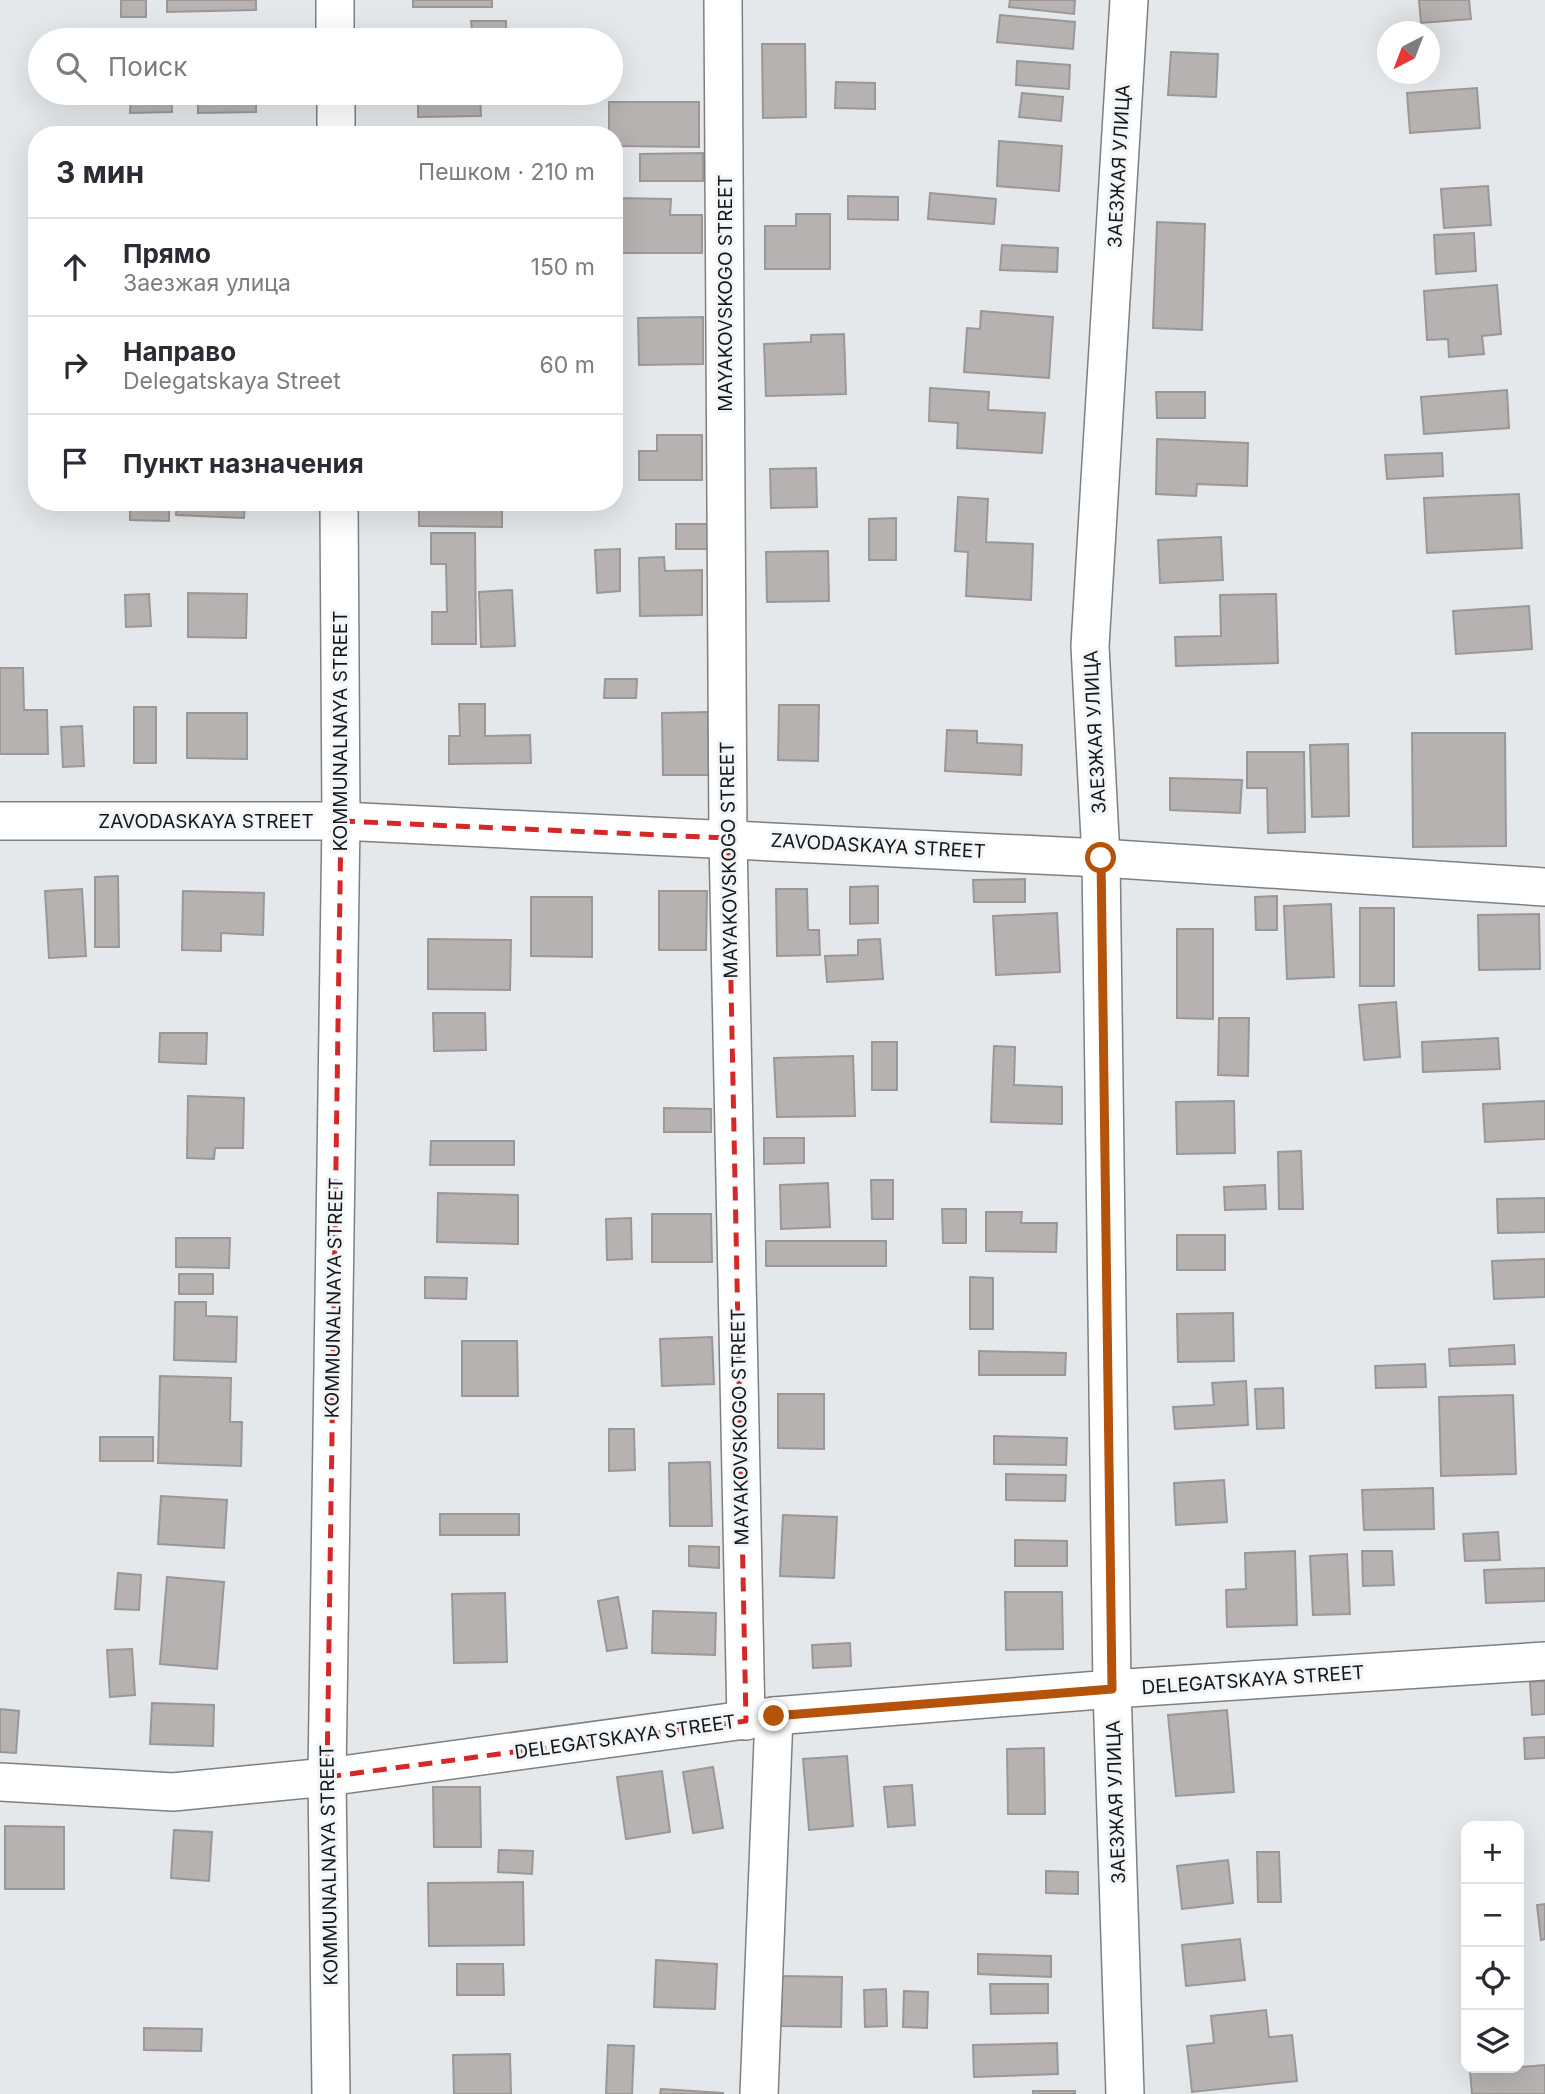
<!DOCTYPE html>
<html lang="ru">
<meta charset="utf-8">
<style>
:root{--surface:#fff;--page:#f2f2f3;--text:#2b2b33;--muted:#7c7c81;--line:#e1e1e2}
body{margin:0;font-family:Inter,sans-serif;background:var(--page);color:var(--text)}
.controls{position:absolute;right:21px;bottom:21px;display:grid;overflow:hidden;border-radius:14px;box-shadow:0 7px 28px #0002}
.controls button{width:63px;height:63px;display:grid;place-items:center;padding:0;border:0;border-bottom:2px solid var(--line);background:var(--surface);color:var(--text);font:35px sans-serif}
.compass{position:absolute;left:1377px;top:21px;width:63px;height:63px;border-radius:50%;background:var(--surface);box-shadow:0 7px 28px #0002;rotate:222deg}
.stop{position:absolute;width:21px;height:21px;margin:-16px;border:5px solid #b45309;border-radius:50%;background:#fff}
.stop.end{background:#b45309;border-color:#fff;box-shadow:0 2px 7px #0008}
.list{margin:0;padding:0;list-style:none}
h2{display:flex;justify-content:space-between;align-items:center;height:91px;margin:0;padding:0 28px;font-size:30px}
h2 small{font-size:23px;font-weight:400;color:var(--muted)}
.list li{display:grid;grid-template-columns:46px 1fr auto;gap:21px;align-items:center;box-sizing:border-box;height:98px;padding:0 28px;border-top:2px solid var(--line)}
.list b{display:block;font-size:26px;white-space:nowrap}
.list p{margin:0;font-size:23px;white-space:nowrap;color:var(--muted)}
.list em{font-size:23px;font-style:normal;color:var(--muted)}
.icon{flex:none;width:38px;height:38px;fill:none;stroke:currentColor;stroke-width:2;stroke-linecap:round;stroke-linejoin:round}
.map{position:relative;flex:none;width:1545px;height:2094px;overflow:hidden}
.search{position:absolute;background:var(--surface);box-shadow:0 7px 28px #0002;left:28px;top:28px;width:595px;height:77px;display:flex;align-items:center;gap:18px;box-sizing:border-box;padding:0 24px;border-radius:38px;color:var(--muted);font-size:26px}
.panel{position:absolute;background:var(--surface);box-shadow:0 7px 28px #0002;left:28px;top:126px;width:595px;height:385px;border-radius:28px}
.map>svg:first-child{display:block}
</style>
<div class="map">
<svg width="1545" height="2094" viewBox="0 0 1545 2094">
<rect width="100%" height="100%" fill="#e4e8ea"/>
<!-- building -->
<g fill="#b7b2b2" stroke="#9c9797" stroke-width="2">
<rect x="121" y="0" width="25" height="17"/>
<polygon points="167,0 256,0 256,10 167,12"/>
<rect x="413" y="0" width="79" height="7"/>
<polygon points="1010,0 1075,0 1074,14 1009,7"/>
<polygon points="1419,0 1469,0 1471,19 1421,23"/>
<polygon points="1000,15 1075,22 1073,49 997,42"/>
<polygon points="471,21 506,21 506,40 434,40 434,31 472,30"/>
<polygon points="762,44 805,44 806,117 763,118"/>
<polygon points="1171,52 1218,54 1216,97 1168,95"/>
<polygon points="1017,61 1070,65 1069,89 1016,85"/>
<polygon points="836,82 875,83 875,109 835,108"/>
<polygon points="1477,88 1480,128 1410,133 1407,93"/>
<polygon points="131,93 171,93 172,112 130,113"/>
<polygon points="198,93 256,93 256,112 198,113"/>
<polygon points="418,93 480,93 481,116 418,117"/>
<polygon points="1022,93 1063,97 1061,121 1019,117"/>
<polygon points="609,102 699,102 699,147 614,146 614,135 609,135"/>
<polygon points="999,141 1062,146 1059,191 997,186"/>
<polygon points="703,153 703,181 640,181 640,154"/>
<polygon points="1488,186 1491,225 1444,228 1441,189"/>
<polygon points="930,193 996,199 994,224 928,219"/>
<polygon points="848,196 898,197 898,220 848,219"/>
<polygon points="614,198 671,199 670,215 702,215 702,253 614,253"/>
<polygon points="796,214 830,214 830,269 765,269 765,226 796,226"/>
<polygon points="1157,222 1205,224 1202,330 1153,328"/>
<polygon points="1474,233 1476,271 1436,274 1434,235"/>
<polygon points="1002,245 1058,248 1057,272 1000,270"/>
<polygon points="1497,285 1501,334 1482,336 1484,354 1449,357 1448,339 1427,340 1424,291"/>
<polygon points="981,311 1053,317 1049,378 964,372 967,328 980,329"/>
<polygon points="703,317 703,364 639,365 638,318"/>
<polygon points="844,334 846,394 766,396 764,344 811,342 811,335"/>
<polygon points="930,388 989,392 988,410 1045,413 1042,453 957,448 958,423 929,421"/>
<polygon points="1507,390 1509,428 1424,434 1421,397"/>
<polygon points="1156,392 1205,392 1205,418 1157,418"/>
<polygon points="657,435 702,435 702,480 639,480 639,451 657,451"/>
<polygon points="1157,439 1248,443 1247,486 1197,484 1196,496 1156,494"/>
<polygon points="1442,453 1443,476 1387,479 1385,455"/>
<polygon points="816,468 817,507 771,508 770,469"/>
<polygon points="1519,494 1522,548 1427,553 1424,498"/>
<polygon points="958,497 988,499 986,542 1033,544 1031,600 966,596 968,552 955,551"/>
<polygon points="177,502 245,502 244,518 176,515"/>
<polygon points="419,502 502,502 502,527 419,526"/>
<polygon points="130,503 169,503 169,521 130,520"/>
<polygon points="896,518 896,560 869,560 869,519"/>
<rect x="676" y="524" width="32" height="25"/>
<polygon points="431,533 475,533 476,644 432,644 432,612 447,612 446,564 431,564"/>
<polygon points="1221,537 1223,580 1160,583 1158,540"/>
<polygon points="620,549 620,591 597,593 595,550"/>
<polygon points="828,551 829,601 767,602 766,552"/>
<polygon points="664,557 665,571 702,570 702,615 640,616 639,558"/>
<polygon points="512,590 515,646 481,647 479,592"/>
<polygon points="188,593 247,594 246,638 188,637"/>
<polygon points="149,594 151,626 126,627 125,595"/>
<polygon points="1276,594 1278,663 1176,666 1175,637 1221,636 1220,595"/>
<polygon points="1529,606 1532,649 1456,654 1453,611"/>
<polygon points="0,668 23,668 24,710 47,710 48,754 0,754"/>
<polygon points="605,679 637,679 636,698 604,698"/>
<polygon points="459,704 485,704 485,736 530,735 531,763 449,764 449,736 460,736"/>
<polygon points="779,705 819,705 818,761 778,760"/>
<rect x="134" y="707" width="22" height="56"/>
<polygon points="708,712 709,775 663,775 662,713"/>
<polygon points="187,713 247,713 247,759 187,758"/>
<polygon points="82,726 84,766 63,767 61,727"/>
<polygon points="947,730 977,731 977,743 1022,745 1021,775 945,771"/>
<polygon points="1412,733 1505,733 1506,846 1413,847"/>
<polygon points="1348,744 1349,816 1312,817 1310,745"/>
<polygon points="1247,752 1304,752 1305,832 1268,833 1267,788 1247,788"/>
<polygon points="1170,778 1242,780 1240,813 1170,810"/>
<polygon points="118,876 119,947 95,947 95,877"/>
<polygon points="1025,879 1025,902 974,902 973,880"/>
<polygon points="878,886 878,923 850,924 850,887"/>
<polygon points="82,889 86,956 49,958 45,891"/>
<polygon points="776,889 807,889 808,930 819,930 820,955 777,956"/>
<polygon points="183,891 264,893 263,935 221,933 221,951 182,950"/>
<polygon points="659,891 707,891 706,950 659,950"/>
<polygon points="1277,896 1277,930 1256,930 1255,897"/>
<polygon points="531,897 592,897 592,957 531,956"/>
<polygon points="1331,904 1334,977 1287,979 1284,906"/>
<rect x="1360" y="908" width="34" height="78"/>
<polygon points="1057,913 1060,972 996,975 993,916"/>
<polygon points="1539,914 1540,969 1479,970 1478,915"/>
<polygon points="1177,929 1213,929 1213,1019 1177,1018"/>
<polygon points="428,939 511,940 510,990 428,989"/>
<polygon points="880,939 883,979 827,982 825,956 858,955 858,940"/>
<polygon points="1396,1002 1400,1057 1364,1060 1359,1005"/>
<polygon points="433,1013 485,1013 486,1050 434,1051"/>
<polygon points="1219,1018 1249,1018 1248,1076 1218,1075"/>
<polygon points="160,1033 207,1033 206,1064 159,1062"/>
<polygon points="1498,1038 1500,1069 1423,1072 1422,1042"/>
<rect x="872" y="1042" width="25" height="48"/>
<polygon points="994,1046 1015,1047 1014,1085 1062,1087 1062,1124 991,1122"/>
<polygon points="853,1056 855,1116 777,1117 774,1058"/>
<polygon points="188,1096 244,1098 243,1148 215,1148 214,1159 187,1158"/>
<polygon points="1234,1101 1235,1153 1177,1154 1176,1102"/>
<polygon points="1545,1101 1545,1139 1485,1142 1483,1104"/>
<polygon points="664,1108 711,1109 711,1132 664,1132"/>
<polygon points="764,1138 804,1138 804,1163 764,1164"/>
<polygon points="431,1141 514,1141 514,1165 430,1165"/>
<polygon points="1301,1151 1303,1209 1279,1209 1278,1152"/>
<polygon points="871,1180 893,1180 893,1219 872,1219"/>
<polygon points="828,1183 830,1227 781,1229 780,1185"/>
<polygon points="1265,1185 1266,1209 1225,1210 1224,1187"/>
<polygon points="438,1193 518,1195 518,1244 437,1242"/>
<polygon points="1545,1198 1545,1232 1498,1233 1497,1199"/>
<polygon points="942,1209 966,1209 966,1243 943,1243"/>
<polygon points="986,1212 1022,1212 1021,1223 1057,1223 1056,1252 986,1251"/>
<polygon points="652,1214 711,1214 712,1262 652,1262"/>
<polygon points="631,1218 632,1259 607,1260 606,1219"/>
<rect x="1177" y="1235" width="48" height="35"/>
<polygon points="176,1238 230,1238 229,1268 176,1267"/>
<rect x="766" y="1241" width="120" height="25"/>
<polygon points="1545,1259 1545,1297 1494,1299 1492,1261"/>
<rect x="179" y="1274" width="34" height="20"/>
<polygon points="425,1277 467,1278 466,1299 425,1298"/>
<polygon points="970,1277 993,1278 993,1329 970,1329"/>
<polygon points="175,1302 206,1302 206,1316 237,1317 236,1362 174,1360"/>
<polygon points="1233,1313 1234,1361 1178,1362 1177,1314"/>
<polygon points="712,1337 714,1384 662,1386 660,1339"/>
<polygon points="462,1341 517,1341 518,1396 462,1396"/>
<polygon points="1514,1345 1515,1364 1450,1366 1449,1349"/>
<polygon points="979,1351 1066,1353 1065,1375 979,1375"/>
<polygon points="1425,1364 1426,1387 1376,1388 1375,1366"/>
<polygon points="160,1376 231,1378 230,1422 242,1422 241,1466 158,1463"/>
<polygon points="1246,1381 1248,1425 1175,1429 1173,1407 1214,1405 1212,1383"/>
<polygon points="1283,1388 1284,1428 1257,1429 1255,1389"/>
<polygon points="778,1394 824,1394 824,1449 778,1448"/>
<polygon points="1513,1395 1516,1474 1441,1476 1439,1397"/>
<polygon points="609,1429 634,1429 635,1470 609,1471"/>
<polygon points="994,1436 1067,1438 1066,1465 994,1464"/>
<rect x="100" y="1437" width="53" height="24"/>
<polygon points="710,1462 712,1526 670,1526 669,1463"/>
<polygon points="1006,1474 1066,1475 1065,1501 1006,1500"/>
<polygon points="1224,1480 1227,1522 1176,1525 1174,1483"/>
<polygon points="1433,1488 1434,1529 1364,1530 1362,1490"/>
<polygon points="161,1496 227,1500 224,1548 158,1544"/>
<rect x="440" y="1514" width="79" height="21"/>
<polygon points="783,1515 837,1517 834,1578 780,1576"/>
<polygon points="1498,1532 1500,1560 1465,1561 1463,1534"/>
<polygon points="1015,1540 1067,1541 1067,1566 1015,1566"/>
<polygon points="689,1546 719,1547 719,1568 689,1566"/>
<polygon points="1295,1551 1297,1625 1227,1627 1226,1590 1246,1589 1245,1553"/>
<polygon points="1362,1551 1392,1551 1394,1585 1363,1586"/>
<polygon points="1347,1554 1350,1614 1313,1615 1310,1556"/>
<polygon points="1545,1568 1545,1601 1486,1603 1484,1570"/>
<polygon points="118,1573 141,1575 139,1610 115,1609"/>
<polygon points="167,1577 224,1582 217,1669 160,1664"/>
<polygon points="1005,1592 1062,1592 1063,1649 1006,1650"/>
<polygon points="505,1593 507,1662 454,1663 452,1594"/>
<polygon points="618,1597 627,1648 607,1651 598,1601"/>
<polygon points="653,1611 716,1613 715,1655 652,1653"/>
<polygon points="850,1643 851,1666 813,1668 812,1645"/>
<polygon points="132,1649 135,1695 110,1697 107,1650"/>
<polygon points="1545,1681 1545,1714 1532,1715 1530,1682"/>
<polygon points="152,1703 214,1705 213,1746 150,1744"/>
<polygon points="0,1709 19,1711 16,1753 0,1752"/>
<polygon points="1227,1710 1234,1792 1176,1796 1168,1715"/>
<polygon points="1545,1737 1545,1758 1525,1759 1524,1738"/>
<polygon points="1044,1748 1045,1814 1008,1814 1007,1749"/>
<polygon points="847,1756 853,1826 809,1830 803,1759"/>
<polygon points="713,1767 723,1828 693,1833 683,1772"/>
<polygon points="662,1771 670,1832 626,1839 617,1777"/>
<polygon points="912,1785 915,1825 888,1827 884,1787"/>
<polygon points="433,1787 480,1787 481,1847 434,1847"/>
<polygon points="5,1826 64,1827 64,1889 5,1889"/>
<polygon points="174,1830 212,1832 209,1881 171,1878"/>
<polygon points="499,1850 533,1851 532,1874 498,1872"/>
<polygon points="1257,1852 1279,1852 1281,1902 1258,1902"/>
<polygon points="1228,1860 1233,1903 1182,1909 1177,1866"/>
<polygon points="1046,1871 1078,1872 1078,1894 1046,1893"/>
<polygon points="523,1882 524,1945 429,1946 428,1883"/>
<polygon points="1545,1904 1545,1939 1541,1940 1537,1905"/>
<polygon points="1240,1939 1245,1980 1186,1986 1182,1945"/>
<polygon points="978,1954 1051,1956 1051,1977 978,1974"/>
<polygon points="656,1960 717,1964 715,2009 654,2007"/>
<polygon points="457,1964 503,1964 504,1995 457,1995"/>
<polygon points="782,1976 842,1977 841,2027 781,2026"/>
<polygon points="990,1984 1048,1984 1048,2013 991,2014"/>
<polygon points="886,1989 887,2026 865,2027 864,1990"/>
<polygon points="904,1991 928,1992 927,2028 903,2027"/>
<polygon points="1266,2010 1269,2037 1292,2035 1297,2081 1192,2092 1187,2046 1214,2043 1211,2016"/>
<polygon points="144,2028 202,2029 201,2051 144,2050"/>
<polygon points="1057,2043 1058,2074 974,2077 973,2045"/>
<polygon points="608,2045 634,2046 632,2094 606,2094"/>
<polygon points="510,2054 511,2094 454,2094 453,2055"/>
<polygon points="1545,2065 1545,2094 1472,2094 1470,2071"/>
<polygon points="661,2089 723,2093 723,2094 660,2094"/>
<rect x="1033" y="2091" width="42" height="3"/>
</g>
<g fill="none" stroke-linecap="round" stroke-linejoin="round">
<defs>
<g id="minor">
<polyline points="335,0 335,40"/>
<polyline points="723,0 728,838 746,1721"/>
<polyline points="336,93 336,135"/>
<polyline points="0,821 341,821 1101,858 1545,887"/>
<polyline points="0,1782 173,1792 327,1777 774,1716 1112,1689 1545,1661"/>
<polyline points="331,2094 327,1777 341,821 339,502"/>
<polyline points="759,2094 774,1716"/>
<polyline points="1125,2094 1112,1689 1101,858 1090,646 1129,0"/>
</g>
</defs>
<!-- minor casing -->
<use href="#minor" stroke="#7d8083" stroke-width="40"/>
<!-- minor -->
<use href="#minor" stroke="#fff" stroke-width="37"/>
</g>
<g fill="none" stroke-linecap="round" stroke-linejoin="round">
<!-- route -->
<polyline stroke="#b45309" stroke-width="9" points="774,1716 1112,1689 1101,858"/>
</g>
<!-- marked area -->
<path fill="none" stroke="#d62828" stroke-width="5" stroke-dasharray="14 9" stroke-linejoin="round" d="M341,821L728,838L746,1721L327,1777Z"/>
<g text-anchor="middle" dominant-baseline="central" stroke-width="6" stroke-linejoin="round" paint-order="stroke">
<!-- street labels -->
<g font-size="19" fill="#161718" stroke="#f1f5f8">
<text transform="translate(1119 166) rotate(-87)">ЗАЕЗЖАЯ УЛИЦА</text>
<text transform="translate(725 293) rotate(-90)">MAYAKOVSKOGO STREET</text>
<text transform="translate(340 731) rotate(-90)">KOMMUNALNAYA STREET</text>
<text transform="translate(1095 732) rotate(-93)">ЗАЕЗЖАЯ УЛИЦА</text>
<text x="206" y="821">ZAVODASKAYA STREET</text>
<text transform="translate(878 846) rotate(3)">ZAVODASKAYA STREET</text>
<text transform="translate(729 860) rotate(-91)">MAYAKOVSKOGO STREET</text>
<text transform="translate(334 1298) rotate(-89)">KOMMUNALNAYA STREET</text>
<text transform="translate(740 1427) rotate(-91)">MAYAKOVSKOGO STREET</text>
<text transform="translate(1253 1680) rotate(-4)">DELEGATSKAYA STREET</text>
<text transform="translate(625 1737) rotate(-8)">DELEGATSKAYA STREET</text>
<text transform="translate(1116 1802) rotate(-92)">ЗАЕЗЖАЯ УЛИЦА</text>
<text transform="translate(329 1865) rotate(-91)">KOMMUNALNAYA STREET</text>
</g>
</g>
</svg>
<div class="controls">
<button>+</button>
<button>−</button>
<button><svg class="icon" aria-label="locate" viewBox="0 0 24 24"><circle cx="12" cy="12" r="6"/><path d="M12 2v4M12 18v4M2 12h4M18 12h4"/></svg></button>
<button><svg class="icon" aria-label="layers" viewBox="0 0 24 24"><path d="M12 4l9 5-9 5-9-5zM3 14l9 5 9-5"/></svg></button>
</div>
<svg class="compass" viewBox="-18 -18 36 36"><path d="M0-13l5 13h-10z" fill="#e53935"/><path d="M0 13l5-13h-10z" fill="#7c7c81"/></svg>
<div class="stop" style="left:1101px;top:858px"></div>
<div class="stop end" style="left:774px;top:1716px"></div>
<div class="search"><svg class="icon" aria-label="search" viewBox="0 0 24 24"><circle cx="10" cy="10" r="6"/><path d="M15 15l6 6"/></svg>Поиск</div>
<section class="panel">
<h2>3 мин<small>Пешком · 210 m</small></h2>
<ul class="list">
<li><svg class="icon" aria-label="ahead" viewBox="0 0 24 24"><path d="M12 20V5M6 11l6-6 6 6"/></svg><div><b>Прямо</b><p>Заезжая улица</p></div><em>150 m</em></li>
<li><svg class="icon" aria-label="right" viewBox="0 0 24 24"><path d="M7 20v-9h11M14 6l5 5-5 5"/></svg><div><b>Направо</b><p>Delegatskaya Street</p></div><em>60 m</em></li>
<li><svg class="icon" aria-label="arrive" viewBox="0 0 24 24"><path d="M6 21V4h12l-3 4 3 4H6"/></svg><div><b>Пункт назначения</b></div></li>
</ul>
</section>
</div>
